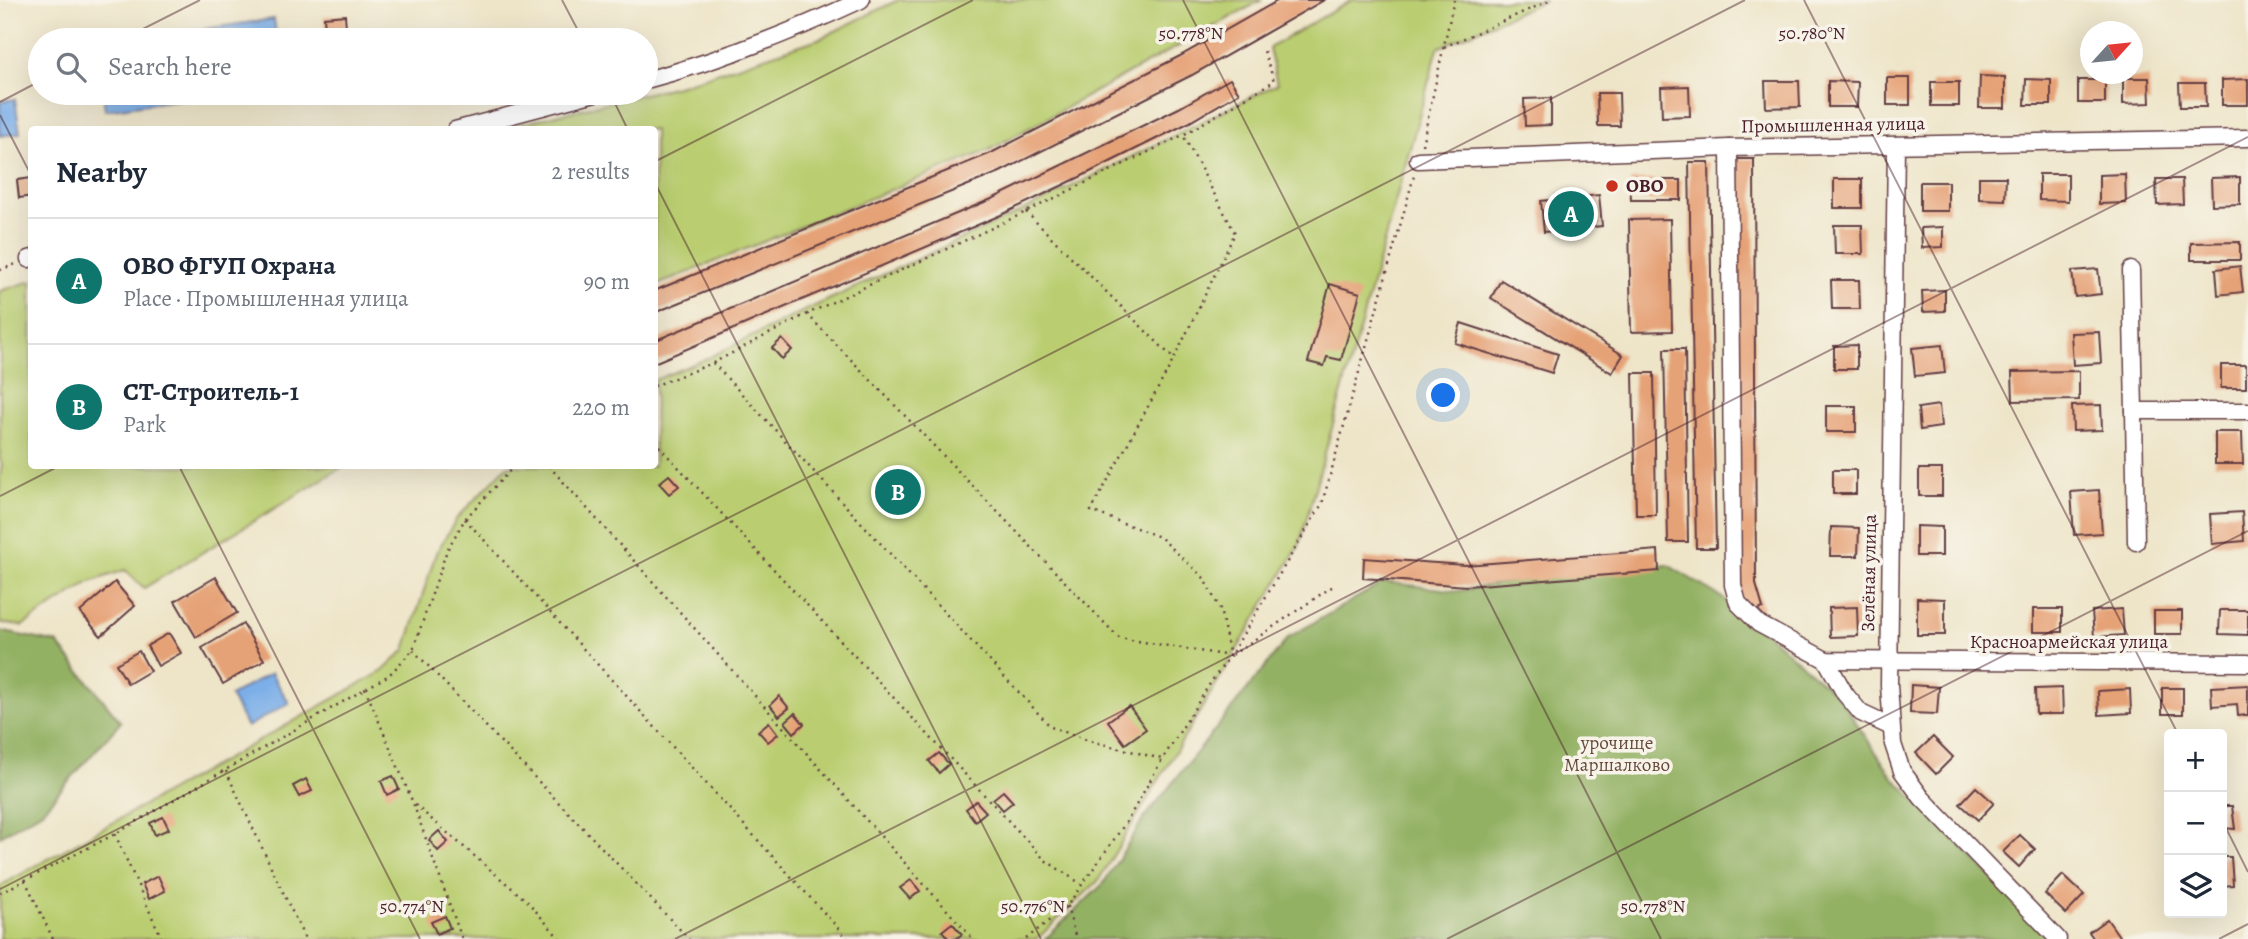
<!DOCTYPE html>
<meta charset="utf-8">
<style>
:root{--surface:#fff;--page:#f2f2f3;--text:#1f2937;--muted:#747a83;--line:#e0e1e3;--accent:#0f766e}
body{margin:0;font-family:Alegreya,serif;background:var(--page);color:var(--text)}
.controls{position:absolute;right:21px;bottom:21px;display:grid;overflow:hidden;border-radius:7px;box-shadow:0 7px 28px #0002}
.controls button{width:63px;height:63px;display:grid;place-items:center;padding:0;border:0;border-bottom:2px solid var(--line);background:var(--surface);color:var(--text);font:35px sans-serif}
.compass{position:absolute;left:2080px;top:21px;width:63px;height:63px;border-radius:50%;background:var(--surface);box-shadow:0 7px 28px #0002;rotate:63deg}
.you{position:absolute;left:1444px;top:396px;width:24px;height:24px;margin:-18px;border:5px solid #fff;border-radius:50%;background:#1a73e8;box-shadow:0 0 0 10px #1a73e833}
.badge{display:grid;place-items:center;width:46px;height:46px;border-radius:50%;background:var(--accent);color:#fff;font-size:23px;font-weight:700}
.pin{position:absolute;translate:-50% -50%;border:4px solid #fff;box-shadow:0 2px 7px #0006}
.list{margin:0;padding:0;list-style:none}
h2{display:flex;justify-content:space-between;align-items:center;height:91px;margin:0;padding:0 28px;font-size:30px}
h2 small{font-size:23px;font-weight:400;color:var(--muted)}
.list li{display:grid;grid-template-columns:46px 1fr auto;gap:21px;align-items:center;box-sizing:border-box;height:126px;padding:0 28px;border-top:2px solid var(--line)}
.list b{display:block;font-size:26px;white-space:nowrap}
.list p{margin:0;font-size:23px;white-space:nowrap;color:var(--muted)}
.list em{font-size:23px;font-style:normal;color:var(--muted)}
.icon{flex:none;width:38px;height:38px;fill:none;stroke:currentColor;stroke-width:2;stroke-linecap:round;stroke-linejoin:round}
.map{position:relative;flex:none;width:2248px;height:939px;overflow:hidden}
.search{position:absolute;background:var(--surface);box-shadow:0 7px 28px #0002;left:28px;top:28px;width:630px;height:77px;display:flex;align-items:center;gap:18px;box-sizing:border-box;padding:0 24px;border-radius:38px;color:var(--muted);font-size:26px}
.panel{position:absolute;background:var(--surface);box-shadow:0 7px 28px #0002;left:28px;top:126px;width:630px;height:343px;border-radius:7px}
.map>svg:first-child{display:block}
</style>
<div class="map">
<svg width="2248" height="939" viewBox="0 0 2248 939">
<rect width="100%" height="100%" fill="#f7f3e8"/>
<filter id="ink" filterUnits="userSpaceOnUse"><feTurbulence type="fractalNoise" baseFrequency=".0143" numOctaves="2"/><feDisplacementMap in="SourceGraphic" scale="14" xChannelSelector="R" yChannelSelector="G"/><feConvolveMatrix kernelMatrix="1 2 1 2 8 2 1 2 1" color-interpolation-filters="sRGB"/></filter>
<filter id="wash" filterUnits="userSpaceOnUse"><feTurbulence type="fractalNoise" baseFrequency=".00686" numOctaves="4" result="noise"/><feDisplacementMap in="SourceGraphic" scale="28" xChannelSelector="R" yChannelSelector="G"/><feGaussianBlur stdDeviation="1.57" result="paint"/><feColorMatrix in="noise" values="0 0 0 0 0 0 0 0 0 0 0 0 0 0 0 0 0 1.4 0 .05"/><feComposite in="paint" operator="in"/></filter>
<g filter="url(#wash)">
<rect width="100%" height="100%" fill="#eee5c9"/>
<!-- green -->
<g fill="#bace71" stroke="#82764e" stroke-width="2">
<polygon points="898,0 1262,0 989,150 655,286 654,130 499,129 681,85 821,38"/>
<polygon points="1352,0 1545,0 1438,48 1299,546 1098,881 1037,939 0,939 0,886 383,671 405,650 436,553 457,518 507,466 654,466 655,380 708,358 804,311 1025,210 1277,84 1269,48"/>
<polygon points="31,281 32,466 344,466 144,588 125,570 90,582 22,626 0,623 0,475 2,465 0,459 0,291"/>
</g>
<!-- forest -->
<g fill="#93b163" stroke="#6e6847" stroke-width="2">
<polygon points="1668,565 1734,605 1838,696 1892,776 2052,939 1045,939 1103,884 1142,821 1289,637 1384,582 1459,591 1564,572"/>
<polygon points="0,631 57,643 121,722 42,811 0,836"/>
</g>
<!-- water -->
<g fill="#7bafe8" stroke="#62678a" stroke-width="2">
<polygon points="274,19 277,40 129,40"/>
<polygon points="103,93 224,93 105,110"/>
<polygon points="15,99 20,133 0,136 0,101"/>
<polygon points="271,673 289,703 247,727 230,696"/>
</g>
<g id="blocks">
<!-- building -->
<g fill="#e6a277">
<polygon points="1279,0 1324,0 1192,75 1000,172 654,313 654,291 991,153 1180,56"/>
<polygon points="345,15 347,40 326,40 324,17"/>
<polygon points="1980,76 2005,77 2005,108 1979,108"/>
<rect x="1887" y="78" width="23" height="27"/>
<polygon points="2123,78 2149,78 2150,103 2123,104"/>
<polygon points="1230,79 1239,93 1188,123 1082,176 1001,215 654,363 654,341 994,198 1179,108"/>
<polygon points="2026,79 2051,80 2051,105 2025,105"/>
<polygon points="2248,79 2248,105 2222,105 2222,80"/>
<rect x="2078" y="80" width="27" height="23"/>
<polygon points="1765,81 1799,81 1800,107 1766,108"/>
<polygon points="1828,81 1858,82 1857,107 1828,107"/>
<rect x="1931" y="82" width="28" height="24"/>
<polygon points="2179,83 2205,83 2206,107 2180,107"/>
<polygon points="1689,86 1690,116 1662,117 1661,87"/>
<polygon points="1597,93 1619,93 1620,126 1598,126"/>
<polygon points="1551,98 1551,125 1525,126 1524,99"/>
<polygon points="1736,159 1754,159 1756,584 1763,608 1750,614 1739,596"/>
<polygon points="1689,162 1709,162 1716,548 1696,548"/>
<polygon points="2039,174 2068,174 2068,201 2039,200"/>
<polygon points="2125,174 2126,203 2099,204 2099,175"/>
<polygon points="1979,177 2006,177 2005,200 1979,199"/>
<polygon points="2240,177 2240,204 2212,205 2211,178"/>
<polygon points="32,178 32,196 19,198 17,180"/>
<rect x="1834" y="179" width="28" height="29"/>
<polygon points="2156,179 2182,179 2183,204 2157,205"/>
<polygon points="1630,180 1681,180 1681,200 1631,200"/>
<rect x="1920" y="182" width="28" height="29"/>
<polygon points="1599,195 1602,226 1544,232 1541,201"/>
<polygon points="1670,219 1672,331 1631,332 1629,220"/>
<polygon points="1834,225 1862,225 1863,254 1835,254"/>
<polygon points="1943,227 1943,247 1922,248 1921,228"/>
<polygon points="2240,242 2240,260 2191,260 2191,243"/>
<polygon points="2240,266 2243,292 2218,295 2216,269"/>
<polygon points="2098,269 2101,294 2075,297 2072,271"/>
<polygon points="1501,280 1623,355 1612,373 1491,298"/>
<polygon points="1831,280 1859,280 1860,309 1832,309"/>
<polygon points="1330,284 1360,293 1341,360 1327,357 1324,366 1308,362"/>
<polygon points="1945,290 1945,311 1923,312 1922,291"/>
<polygon points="1461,323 1558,354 1552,373 1455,343"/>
<polygon points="2099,332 2101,363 2073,365 2071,333"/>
<polygon points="782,339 792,350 782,359 772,348"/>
<polygon points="1857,345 1857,369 1834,369 1834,346"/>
<polygon points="1942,345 1945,373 1915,376 1912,348"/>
<polygon points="1664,349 1685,349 1688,542 1668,542"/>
<rect x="2221" y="365" width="25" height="23"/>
<polygon points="2079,371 2079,400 2013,401 2012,372"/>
<polygon points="1633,373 1654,373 1656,515 1636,515"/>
<polygon points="1939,405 1941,427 1920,430 1918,408"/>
<polygon points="2101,405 2102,430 2073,431 2072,406"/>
<rect x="1826" y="406" width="30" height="26"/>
<polygon points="2215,432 2242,432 2243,464 2215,464"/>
<rect x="1919" y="469" width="23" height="27"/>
<rect x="1833" y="470" width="23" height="24"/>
<polygon points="669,475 679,486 669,494 659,483"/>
<polygon points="2099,490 2102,533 2074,535 2071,492"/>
<polygon points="2242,512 2244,541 2212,544 2210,514"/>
<polygon points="1916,526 1942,527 1942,556 1916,556"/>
<polygon points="1831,527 1859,528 1858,556 1830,556"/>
<polygon points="1658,550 1659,571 1467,586 1363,578 1364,558 1465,565"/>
<polygon points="216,577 237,613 196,637 175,601"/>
<polygon points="115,582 135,606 101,636 80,612"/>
<polygon points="1917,598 1945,599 1945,635 1917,635"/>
<polygon points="1857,607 1858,636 1830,637 1829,608"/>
<rect x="2033" y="609" width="29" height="23"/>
<polygon points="2122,609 2124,635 2094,637 2092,611"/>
<polygon points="2220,610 2248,610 2248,635 2219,634"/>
<rect x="2154" y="611" width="28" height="23"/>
<polygon points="243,624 264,660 223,684 202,648"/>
<polygon points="169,633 181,653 158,666 147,646"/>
<polygon points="139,651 150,671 128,684 116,664"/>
<polygon points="1911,685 1939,687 1937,714 1910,713"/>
<polygon points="2248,685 2248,715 2238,716 2237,704 2212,706 2211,687"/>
<polygon points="2062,688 2063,714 2036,714 2035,689"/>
<rect x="2162" y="688" width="21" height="26"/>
<polygon points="2130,689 2131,713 2099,715 2098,691"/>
<polygon points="779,696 789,708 779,716 770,705"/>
<polygon points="1129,706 1146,729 1125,744 1108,721"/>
<polygon points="795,713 804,724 794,733 785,722"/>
<polygon points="769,722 778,734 768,742 758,731"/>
<polygon points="1933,737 1953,757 1936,774 1916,753"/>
<polygon points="939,753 949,764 939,773 929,761"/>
<polygon points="393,776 399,789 387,795 381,781"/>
<polygon points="306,779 312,791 299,797 293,786"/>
<polygon points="1976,787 1994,803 1978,820 1960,804"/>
<polygon points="1003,791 1013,802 1003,810 993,799"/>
<polygon points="976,801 986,812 975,821 966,809"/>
<polygon points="2222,806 2232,806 2235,829 2222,828"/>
<polygon points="163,817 169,829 155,835 150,823"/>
<polygon points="439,831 448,842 438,851 429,840"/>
<polygon points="2020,835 2035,849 2019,867 2003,852"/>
<polygon points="2222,857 2231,857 2233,885 2222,886"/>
<polygon points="2063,875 2084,895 2066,914 2045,894"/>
<polygon points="158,876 165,891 149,899 142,884"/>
<polygon points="911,880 920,891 910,899 900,888"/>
<polygon points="445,916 450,928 437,934 431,922"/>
<polygon points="2107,919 2121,939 2094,939 2089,932"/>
<polygon points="952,923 962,934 956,939 949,939 942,931"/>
</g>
</g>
</g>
<g filter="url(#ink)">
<use href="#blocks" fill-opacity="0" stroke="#633d43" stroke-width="2"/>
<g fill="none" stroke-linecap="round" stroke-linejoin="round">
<defs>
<g id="minor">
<path d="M646,80C719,61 792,32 861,0"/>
<polyline points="455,130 595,93"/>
<polyline points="1896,145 1889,685 1893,744 1902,771 1922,798 2058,939"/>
<polyline points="1729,148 1733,585 1738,603 1759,624 1826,660 2248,663"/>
<polyline points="1418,160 1729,148 2248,138"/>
<polyline points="29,259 32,258"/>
<polyline points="2131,270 2134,411"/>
<polyline points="2136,542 2134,411 2248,411"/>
<polyline points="1826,660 1845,694 1861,713 1891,727"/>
</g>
</defs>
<!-- minor casing -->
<use href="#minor" stroke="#633d43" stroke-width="19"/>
<!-- path -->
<g stroke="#633d43" stroke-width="2.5" stroke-dasharray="2 5" stroke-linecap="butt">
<polyline points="1444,47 1551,0"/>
<polyline points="1422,145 1454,0"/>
<polyline points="1026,212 1173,358"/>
<polyline points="0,270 16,264"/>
<polyline points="807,314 1119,638 1230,656 1322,504 1414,176"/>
<polyline points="713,363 1051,727 1087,740 1162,759"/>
<polyline points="654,386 713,363 807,314 1026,212 1183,135 1274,81 1263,48"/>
<polyline points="654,441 1045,860 1081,884"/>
<polyline points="549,466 973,939"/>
<polyline points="465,519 848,939"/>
<polyline points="413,650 689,939"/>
<polyline points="1232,655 1333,586"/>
<polyline points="365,688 413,803 462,939"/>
<polyline points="226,771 305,939"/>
<polyline points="415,805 528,902 560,939"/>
<polyline points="115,834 162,939"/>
<polyline points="25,880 53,939"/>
<polyline points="0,893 115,834 389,675 413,650 447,550 465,519 514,466"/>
<polyline points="1067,906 1076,939"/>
<polyline points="1026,939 1067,906 1127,821 1162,760 1211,682 1230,656 1220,609 1203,577 1160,537 1091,511 1174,359 1235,233 1183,135"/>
</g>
<!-- minor -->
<use href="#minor" stroke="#fff" stroke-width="16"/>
</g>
</g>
<!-- ticks -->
<path fill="none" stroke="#4a1f2b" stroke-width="2" stroke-opacity="0.45" d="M562,0L583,40M1183,0L1661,939M1804,0L2178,734M121,40L200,0M610,93L628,130M0,102L40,81M0,115L32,177M654,162L973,0M654,181L1041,939M179,466L420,939M0,496L59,466M2222,820L2248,872M0,889L1745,0M675,939L2248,137M1447,939L2248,531M2219,939L2248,924"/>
<!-- markers -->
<circle fill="#c8321e" stroke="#f7f3e8" stroke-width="2.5" cx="1612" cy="186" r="7"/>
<g text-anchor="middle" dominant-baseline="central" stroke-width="7" stroke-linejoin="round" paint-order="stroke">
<!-- street labels -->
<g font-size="19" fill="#4a1f2b" stroke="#f7f3e8">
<text transform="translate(1833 125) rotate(-1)">Промышленная улица</text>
<text transform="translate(1869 573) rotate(-89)">Зелёная улица</text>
<text x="2069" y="642">Красноармейская улица</text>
</g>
<!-- poi labels -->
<g font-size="19" font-weight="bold" fill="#4a1f2b" stroke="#f7f3e8" text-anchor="start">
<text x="1626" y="186">ОВО</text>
</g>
<!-- park labels -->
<g font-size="19" fill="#664b3c" stroke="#f7f3e8">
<text x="1617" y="743">урочище<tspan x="1617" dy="22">Маршалково</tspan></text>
</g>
</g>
<g font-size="18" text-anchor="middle" fill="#4a1f2b" stroke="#f7f3e8" stroke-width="7" stroke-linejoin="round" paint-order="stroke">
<text x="1191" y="39">50.778°N</text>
<text x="1812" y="39">50.780°N</text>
<text x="412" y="912">50.774°N</text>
<text x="1033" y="912">50.776°N</text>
<text x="1653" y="912">50.778°N</text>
</g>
</svg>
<div class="controls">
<button>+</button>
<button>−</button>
<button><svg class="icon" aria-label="layers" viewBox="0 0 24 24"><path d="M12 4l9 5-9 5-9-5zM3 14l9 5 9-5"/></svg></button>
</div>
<svg class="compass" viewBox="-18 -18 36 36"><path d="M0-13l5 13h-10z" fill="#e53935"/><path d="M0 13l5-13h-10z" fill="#747a83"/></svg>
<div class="you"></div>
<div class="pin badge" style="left:1571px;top:214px">A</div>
<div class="pin badge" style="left:898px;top:492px">B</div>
<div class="search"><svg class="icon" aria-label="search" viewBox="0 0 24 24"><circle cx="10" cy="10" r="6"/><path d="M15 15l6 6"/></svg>Search here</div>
<section class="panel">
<h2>Nearby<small>2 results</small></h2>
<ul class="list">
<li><span class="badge">A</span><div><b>ОВО ФГУП Охрана</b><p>Place · Промышленная улица</p></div><em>90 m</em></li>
<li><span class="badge">B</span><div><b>СТ-Строитель-1</b><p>Park</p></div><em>220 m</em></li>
</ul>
</section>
</div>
